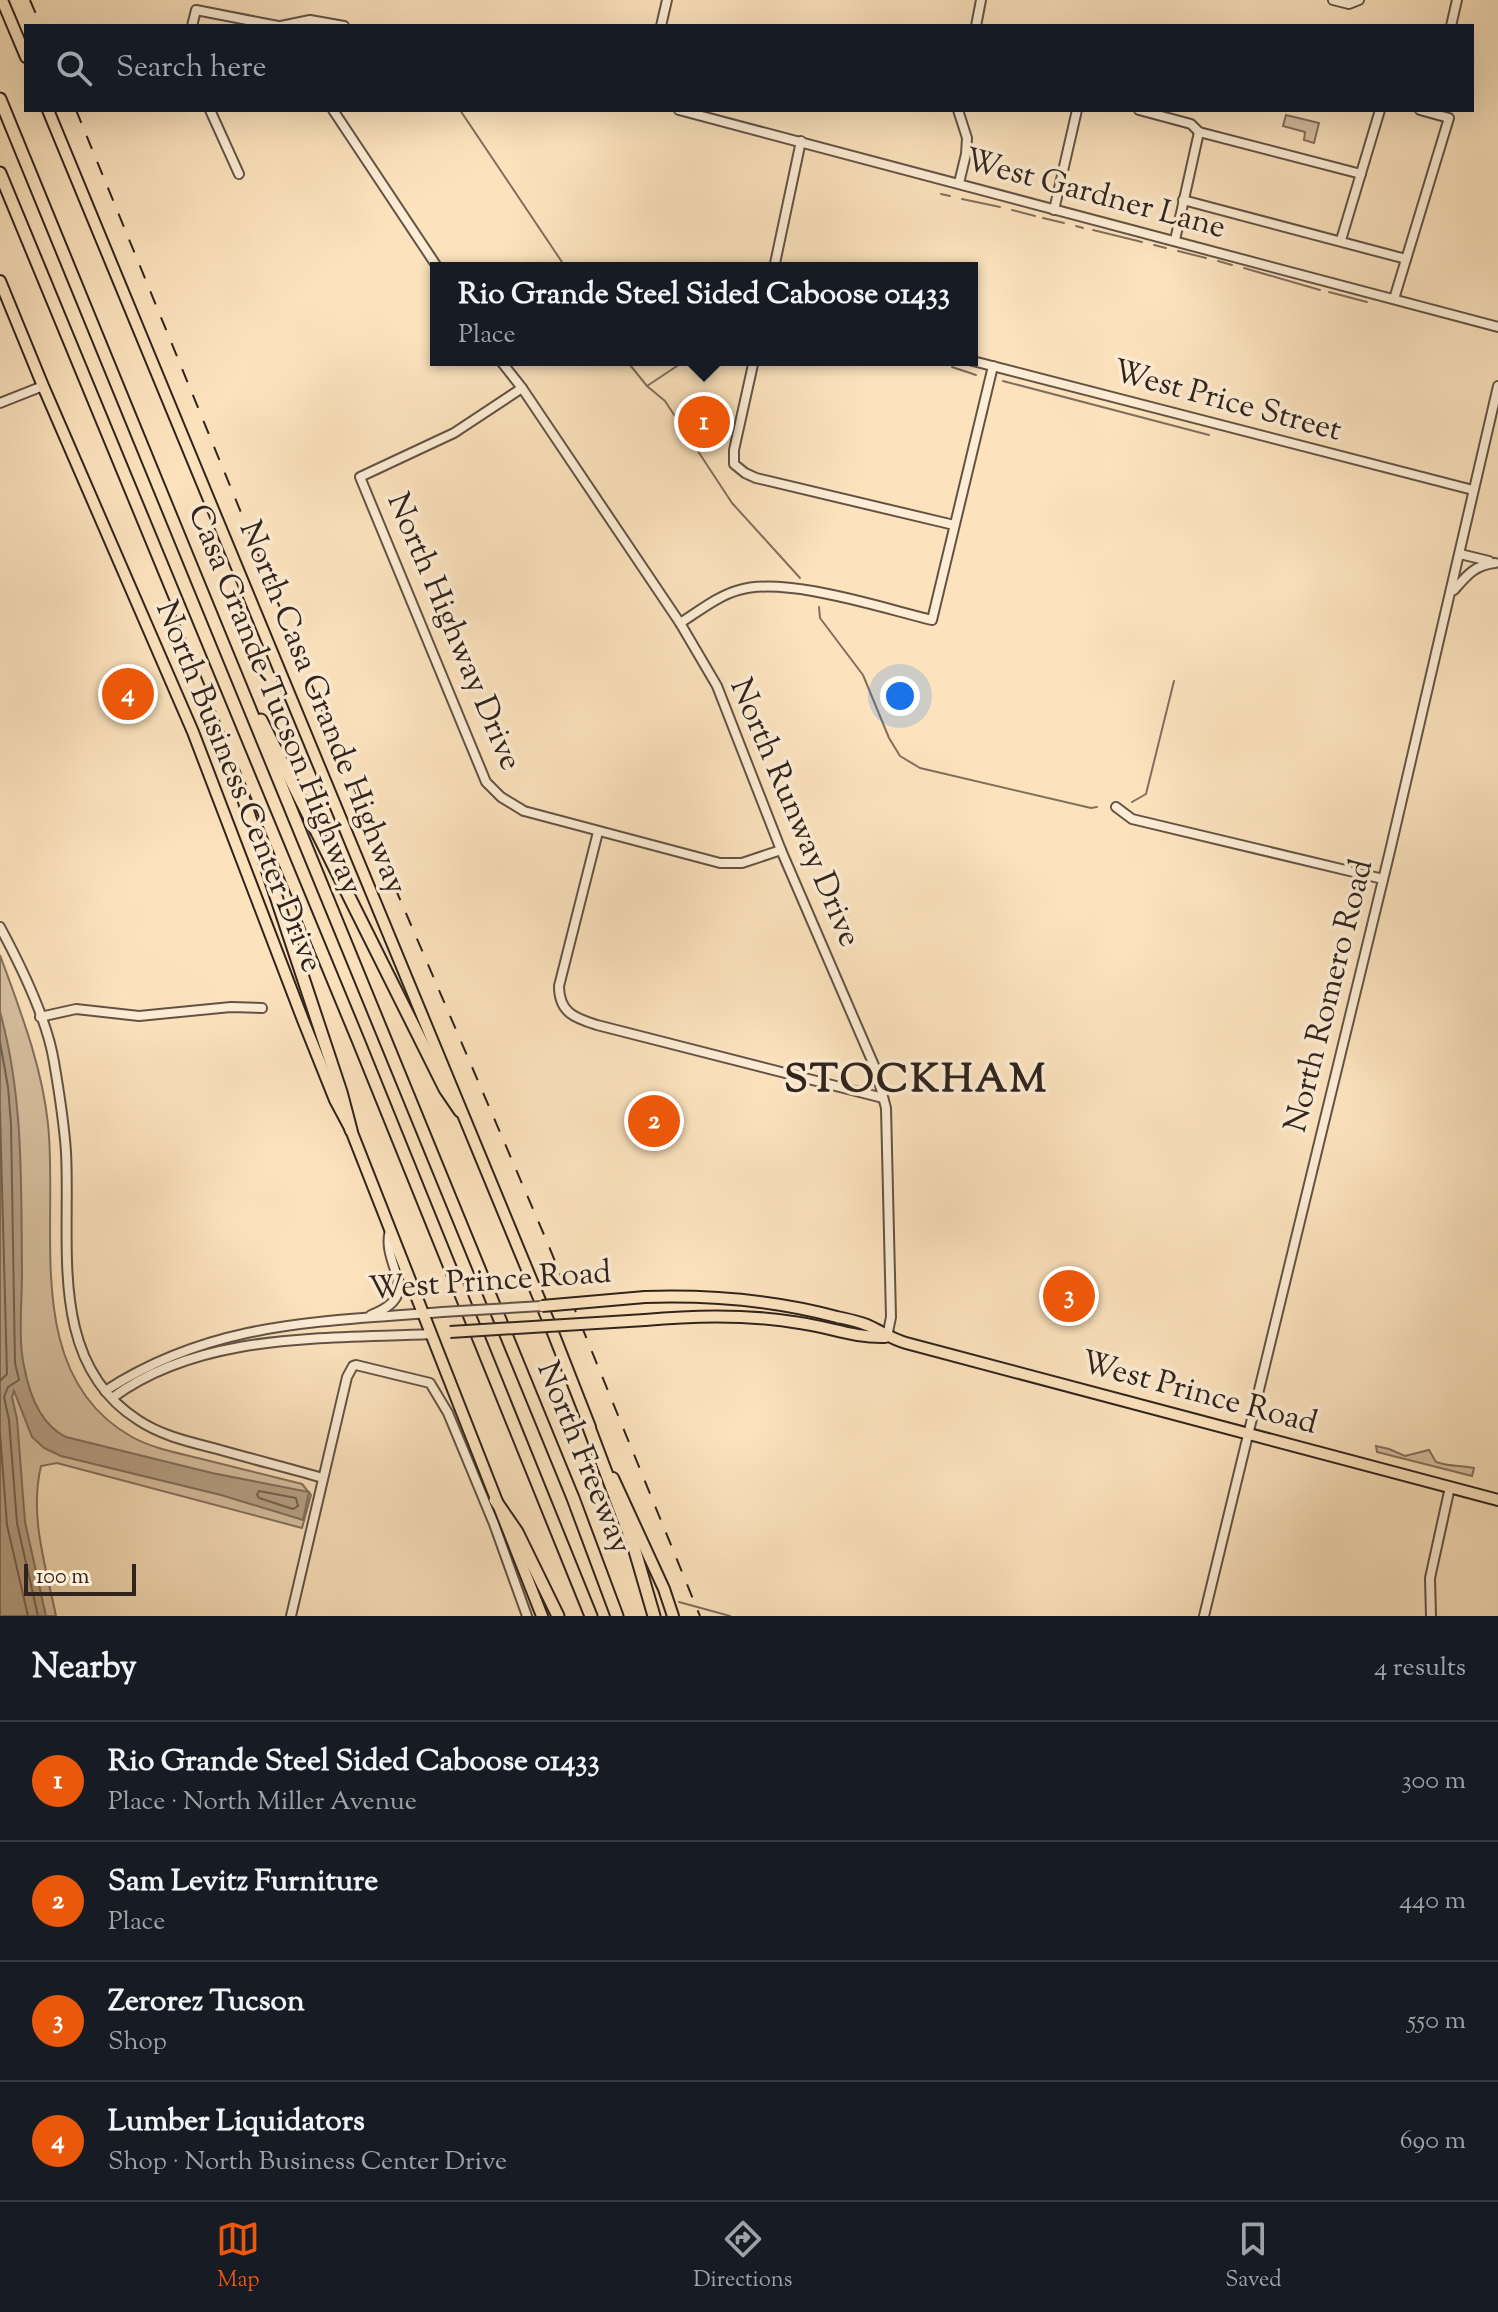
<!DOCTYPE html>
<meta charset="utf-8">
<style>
:root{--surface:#171b24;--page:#242831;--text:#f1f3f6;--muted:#9ea1a6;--line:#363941;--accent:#ea580c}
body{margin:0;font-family:"Sorts Mill Goudy",serif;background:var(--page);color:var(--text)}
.scale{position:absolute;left:24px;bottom:20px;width:112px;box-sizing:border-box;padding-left:8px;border:4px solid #30231d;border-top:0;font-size:22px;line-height:28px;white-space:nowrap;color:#30231d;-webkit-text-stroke:6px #fdedd5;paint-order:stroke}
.you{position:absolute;left:900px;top:696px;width:28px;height:28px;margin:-20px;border:6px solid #fff;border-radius:50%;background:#1a73e8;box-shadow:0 0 0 12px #1a73e833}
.badge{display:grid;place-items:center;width:52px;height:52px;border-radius:50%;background:var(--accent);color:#fff;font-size:26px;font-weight:700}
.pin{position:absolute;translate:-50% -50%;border:4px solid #fff;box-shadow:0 2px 8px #0006}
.popup{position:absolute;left:430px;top:262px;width:548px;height:104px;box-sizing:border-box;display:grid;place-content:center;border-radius:0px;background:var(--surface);filter:drop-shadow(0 2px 6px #0005);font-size:26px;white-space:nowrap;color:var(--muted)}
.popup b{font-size:30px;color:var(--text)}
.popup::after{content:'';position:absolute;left:50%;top:100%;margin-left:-16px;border:16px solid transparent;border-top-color:var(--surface)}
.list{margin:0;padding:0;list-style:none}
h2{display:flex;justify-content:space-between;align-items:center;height:104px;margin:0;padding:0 32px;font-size:34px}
h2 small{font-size:26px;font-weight:400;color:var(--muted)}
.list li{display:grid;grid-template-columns:52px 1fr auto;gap:24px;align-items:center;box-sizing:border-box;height:120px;padding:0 32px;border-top:2px solid var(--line)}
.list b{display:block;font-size:30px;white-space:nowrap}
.list p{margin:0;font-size:26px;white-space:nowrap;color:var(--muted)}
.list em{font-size:26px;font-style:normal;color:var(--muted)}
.icon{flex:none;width:44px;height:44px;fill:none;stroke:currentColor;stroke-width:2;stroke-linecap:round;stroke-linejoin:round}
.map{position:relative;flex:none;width:1498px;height:1616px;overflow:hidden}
.search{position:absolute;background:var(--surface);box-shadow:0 8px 32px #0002;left:24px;right:24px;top:24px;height:88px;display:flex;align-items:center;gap:20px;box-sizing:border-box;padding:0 28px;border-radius:0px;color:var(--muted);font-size:30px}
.sheet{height:584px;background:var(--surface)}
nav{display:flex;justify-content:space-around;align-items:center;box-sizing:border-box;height:112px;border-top:2px solid var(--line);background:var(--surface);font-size:22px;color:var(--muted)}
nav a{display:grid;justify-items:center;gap:4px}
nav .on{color:var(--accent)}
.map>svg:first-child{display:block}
</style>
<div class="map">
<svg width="1498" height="1616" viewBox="0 0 1498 1616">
<rect width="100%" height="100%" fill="#fce3be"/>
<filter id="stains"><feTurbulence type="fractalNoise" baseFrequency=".0025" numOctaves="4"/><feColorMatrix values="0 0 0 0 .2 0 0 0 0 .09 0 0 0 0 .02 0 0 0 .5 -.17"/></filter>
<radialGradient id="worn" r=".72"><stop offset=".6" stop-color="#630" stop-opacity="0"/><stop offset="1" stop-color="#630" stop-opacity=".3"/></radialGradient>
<!-- green -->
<g fill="#d9c2a3" stroke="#847260" stroke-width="2">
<polygon points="1286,115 1319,123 1314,143 1304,140 1305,132 1283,126"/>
<path d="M0,955C20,1010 42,1066 48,1124C59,1227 21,1375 132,1437C154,1449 179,1453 202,1459C235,1467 269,1476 302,1484L311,1495L302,1528L57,1463L41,1466C29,1516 46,1567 56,1616H0Z"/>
<path d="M1376,1446L1389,1449L1405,1456L1429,1450L1436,1462C1450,1467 1461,1465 1474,1468L1472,1476L1377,1452Z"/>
</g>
<!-- water -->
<path fill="#b7a287" stroke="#816f5d" stroke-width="2" d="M0,1012C24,1098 21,1186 22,1274C22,1302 18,1339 24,1366C29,1393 39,1424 66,1437L212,1473L309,1492L303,1520L221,1495L61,1456L44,1448L32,1437L14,1391L12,1397L17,1419L25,1522L46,1616H0Z"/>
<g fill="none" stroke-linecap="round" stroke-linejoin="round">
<!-- shore -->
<g stroke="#746252" stroke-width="2">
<polyline points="0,1042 8,1087 11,1124 15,1363 19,1380 8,1387 4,1397 9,1420 17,1523 38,1616"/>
<polyline points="0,1111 7,1374 0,1381"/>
<polyline points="0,1433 7,1525 28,1616"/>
<polygon points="259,1491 296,1498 298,1506 293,1509 259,1498 257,1495"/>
</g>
<!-- stream -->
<g stroke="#816f5d" stroke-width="2">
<polyline points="460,110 566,268"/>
<polyline points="941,194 950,196"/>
<polyline points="962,199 1000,207"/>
<polyline points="1012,210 1035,216"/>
<polyline points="1043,218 1064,223"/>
<polyline points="1076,226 1083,228"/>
<polyline points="1093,230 1142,242"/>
<polyline points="1154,245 1166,248"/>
<polyline points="1178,251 1206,258"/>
<polyline points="1218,261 1232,265"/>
<polyline points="1244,268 1320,290"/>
<polyline points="1329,292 1367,302"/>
<polyline points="626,360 647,386 665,401 732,503 800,578"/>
<polyline points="924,360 940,364"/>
<polyline points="952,367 976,375"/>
<polyline points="1003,381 1209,435"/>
<polyline points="647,386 686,360"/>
<polyline points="819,607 820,618 863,675 889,738 900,756 920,768 1091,808 1097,807"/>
<polyline points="1132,802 1146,794 1174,681"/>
<polyline points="679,1602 730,1616"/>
</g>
<defs>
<g id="minor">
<polyline points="1333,0 1349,4 1359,0"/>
<polyline points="192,26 196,10 278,26"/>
<polyline points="281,26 310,20 344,26"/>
<polyline points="661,26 667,0"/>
<polyline points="976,26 981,0"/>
<polyline points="1451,26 1457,0"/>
<polyline points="210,110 239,174"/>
<polyline points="333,110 438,268"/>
<polyline points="679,110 1498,327"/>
<polyline points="958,110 967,138 966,154 959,183"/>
<polyline points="1139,110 1191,124 1199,132 1361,174"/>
<polyline points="1183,200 1406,259"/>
<polyline points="1054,210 1077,110"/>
<polyline points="1175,240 1199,132"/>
<polyline points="1341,240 1380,110"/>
<polyline points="774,268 801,141"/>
<polyline points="1394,299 1449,118 1420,110"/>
<polyline points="500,360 522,388 680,623 717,686 781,850 876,1070 886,1108 891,1317 887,1337"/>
<polyline points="754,360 734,450 734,464 745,473 756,478 954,525"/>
<polyline points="969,360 1473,490"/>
<polyline points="522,388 454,433 360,477 486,782 501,797 524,811 720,863 742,863 781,850"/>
<polyline points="0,403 43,386"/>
<polyline points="1460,554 1489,561"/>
<path d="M1454,590C1467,575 1475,565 1495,563"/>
<path d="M680,623C698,612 717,596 739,590C786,576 882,608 932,620L993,366"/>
<polyline points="1116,807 1132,819 1383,879"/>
<path d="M598,832L559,986C559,1012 574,1018 597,1025L883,1098"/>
<path d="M0,927C21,966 47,1018 54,1062C59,1091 64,1123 66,1152C71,1244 47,1362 138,1420C162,1436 190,1442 217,1449C252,1459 288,1468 323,1478"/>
<polyline points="40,1017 76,1009 139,1016 231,1007 262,1008"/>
<path d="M371,1315C426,1294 380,1266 390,1230"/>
<path d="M105,1391C213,1321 319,1322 442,1312"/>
<path d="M112,1398C201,1332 325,1339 431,1334"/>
<polyline points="291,1616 347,1377 353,1366 356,1365 430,1383 448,1413 494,1524 527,1616"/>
<polyline points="1204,1616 1390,851 1498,386"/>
<polyline points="1431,1616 1430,1578 1450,1487"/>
</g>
<g id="major">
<polyline points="2,0 26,57"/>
<polyline points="48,110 550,1325 590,1427"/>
<polyline points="0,281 43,386 193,732 303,1020 335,1100 351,1130 542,1616"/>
<path d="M645,1297C709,1295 774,1300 837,1317C846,1319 857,1321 867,1325C881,1331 891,1339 906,1343L1498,1500"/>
<path d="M645,1320C698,1315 748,1314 800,1323C829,1327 855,1338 885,1337"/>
<polyline points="613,1478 664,1589 673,1616"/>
</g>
<g id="highway">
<polyline points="0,99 573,1498 617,1616"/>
<polyline points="0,173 358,1040 591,1616"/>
<polyline points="261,720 445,1089 460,1111"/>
<polyline points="225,738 235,773 341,1092 351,1130"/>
<polyline points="587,1422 633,1544 654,1616"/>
<polyline points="495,1500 517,1532 558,1616"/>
</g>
</defs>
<!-- minor casing -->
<use href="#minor" stroke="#635345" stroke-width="12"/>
<!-- major casing -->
<use href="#major" stroke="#30231d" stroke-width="14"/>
<!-- highway casing -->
<use href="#highway" stroke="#30231d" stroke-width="15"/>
<!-- minor -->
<use href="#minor" stroke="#fdedd5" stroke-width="8"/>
<!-- major -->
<use href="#major" stroke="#fce3be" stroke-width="10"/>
<!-- highway -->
<use href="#highway" stroke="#fce3be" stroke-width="11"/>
<!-- rail -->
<g stroke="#30231d" stroke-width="2" stroke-dasharray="14 14" stroke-linecap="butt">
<polyline points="30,0 41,26"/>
<polyline points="76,110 390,876 548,1244 700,1616"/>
<polyline points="700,417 707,427"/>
</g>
<defs>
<polyline id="minor-bridge" points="442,1312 542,1306"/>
<g id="major-bridge">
<polyline points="542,1306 645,1297"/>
<polyline points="450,1332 645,1320"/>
</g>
</defs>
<!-- minor-bridge casing -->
<use href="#minor-bridge" stroke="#635345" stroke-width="12" stroke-linecap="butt"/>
<!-- major-bridge casing -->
<use href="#major-bridge" stroke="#30231d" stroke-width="14" stroke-linecap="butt"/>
<!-- minor-bridge -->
<use href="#minor-bridge" stroke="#fdedd5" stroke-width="8"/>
<!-- major-bridge -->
<use href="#major-bridge" stroke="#fce3be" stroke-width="10"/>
</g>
<g text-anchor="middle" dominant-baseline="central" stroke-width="7" stroke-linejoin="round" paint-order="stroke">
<!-- street labels -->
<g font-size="32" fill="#30231d" stroke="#fdedd5">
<text transform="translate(1095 195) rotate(15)">West Gardner Lane</text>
<text transform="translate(1227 402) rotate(15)">West Price Street</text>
<text transform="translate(453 632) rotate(67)">North Highway Drive</text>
<text transform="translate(274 700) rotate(68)">Casa Grande-Tucson Highway</text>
<text transform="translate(322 708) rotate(68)">North Casa Grande Highway</text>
<text transform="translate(238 787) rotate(68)">North Business Center Drive</text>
<text transform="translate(794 813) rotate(67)">North Runway Drive</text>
<text transform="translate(1330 996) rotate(-76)">North Romero Road</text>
<text transform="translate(490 1282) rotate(-4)">West Prince Road</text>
<text transform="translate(1199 1394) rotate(15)">West Prince Road</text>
<text transform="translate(583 1458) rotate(68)">North Freeway</text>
</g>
<!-- district labels -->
<g font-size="40" font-weight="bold" letter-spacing="2" fill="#30231d" stroke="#fdedd5">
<text x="916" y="1081">STOCKHAM</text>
</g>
</g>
<rect width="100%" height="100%" filter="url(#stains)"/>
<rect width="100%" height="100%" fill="url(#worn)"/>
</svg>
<div class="scale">100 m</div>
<div class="you"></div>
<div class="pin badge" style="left:704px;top:422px">1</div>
<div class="popup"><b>Rio Grande Steel Sided Caboose 01433</b>Place</div>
<div class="pin badge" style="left:654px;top:1121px">2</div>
<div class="pin badge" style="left:1069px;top:1296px">3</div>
<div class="pin badge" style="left:128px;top:694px">4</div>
<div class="search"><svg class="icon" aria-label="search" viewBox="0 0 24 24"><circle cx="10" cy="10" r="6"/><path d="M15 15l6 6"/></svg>Search here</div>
</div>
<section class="sheet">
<h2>Nearby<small>4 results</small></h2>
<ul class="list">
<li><span class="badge">1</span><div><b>Rio Grande Steel Sided Caboose 01433</b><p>Place · North Miller Avenue</p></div><em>300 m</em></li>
<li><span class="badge">2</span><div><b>Sam Levitz Furniture</b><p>Place</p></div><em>440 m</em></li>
<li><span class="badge">3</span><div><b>Zerorez Tucson</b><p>Shop</p></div><em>550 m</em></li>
<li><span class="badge">4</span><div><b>Lumber Liquidators</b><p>Shop · North Business Center Drive</p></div><em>690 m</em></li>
</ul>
</section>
<nav>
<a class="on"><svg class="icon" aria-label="map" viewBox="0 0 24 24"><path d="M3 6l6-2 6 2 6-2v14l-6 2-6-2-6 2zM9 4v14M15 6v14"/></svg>Map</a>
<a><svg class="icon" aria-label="directions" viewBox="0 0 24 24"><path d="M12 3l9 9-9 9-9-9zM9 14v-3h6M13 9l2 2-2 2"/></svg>Directions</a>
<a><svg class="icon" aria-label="saved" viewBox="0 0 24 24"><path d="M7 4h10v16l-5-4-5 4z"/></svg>Saved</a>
</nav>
